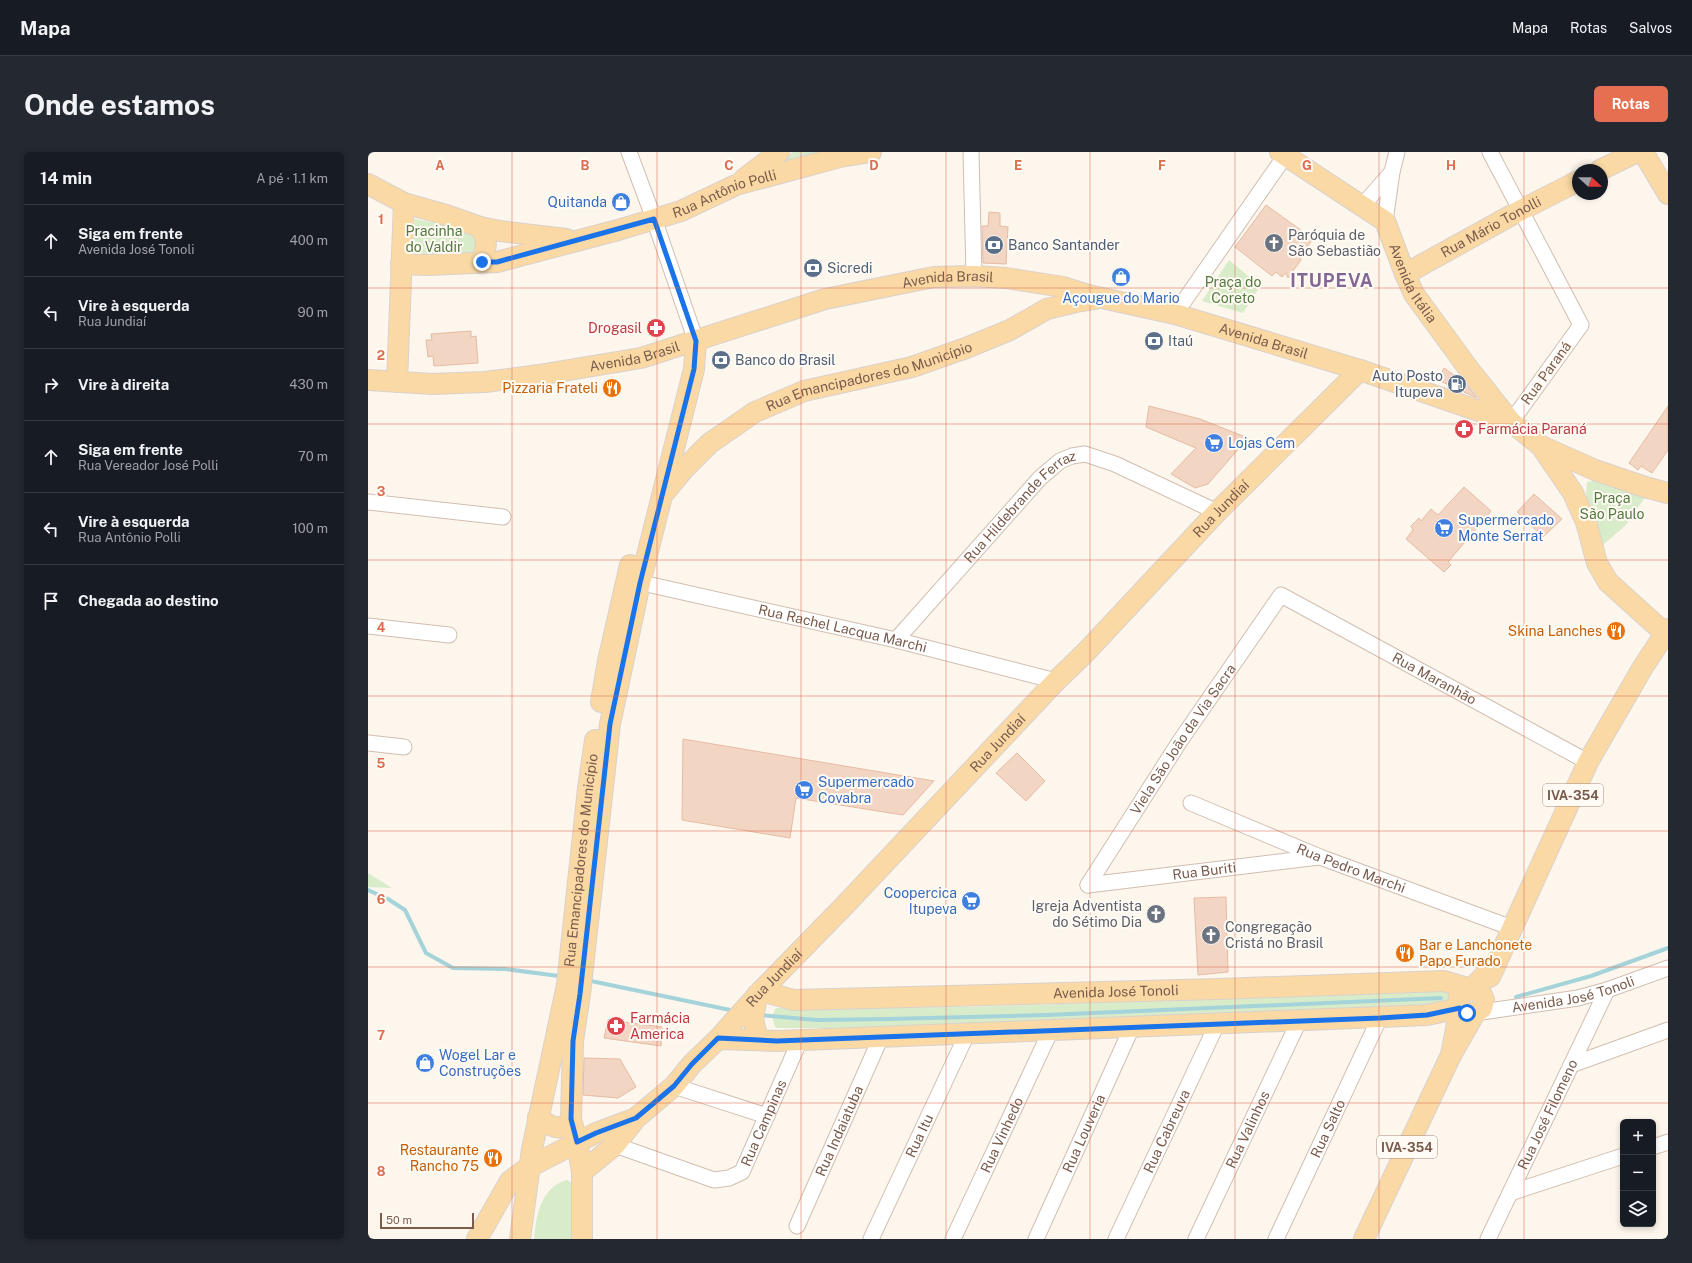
<!DOCTYPE html>
<html lang="pt">
<meta charset="utf-8">
<style>
:root{--surface:#171b24;--page:#242831;--text:#f1f3f6;--muted:#9ea1a6;--line:#363941;--accent:#e76f51}
body{margin:0;font-family:"Public Sans",sans-serif;background:var(--page);color:var(--text)}
.controls{position:absolute;right:12px;bottom:12px;display:grid;overflow:hidden;border-radius:6px;box-shadow:0 2px 6px #0003}
.controls button{width:36px;height:36px;display:grid;place-items:center;padding:0;border:0;border-bottom:1px solid var(--line);background:var(--surface);color:var(--text);font:20px sans-serif}
.compass{position:absolute;left:1204px;top:12px;width:36px;height:36px;border-radius:50%;background:var(--surface);box-shadow:0 2px 6px #0003;rotate:111deg}
.scale{position:absolute;left:12px;bottom:10px;width:94px;box-sizing:border-box;padding-left:4px;border:2px solid #7a5c4d;border-top:0;font-size:11px;line-height:14px;white-space:nowrap;color:#7a5c4d;-webkit-text-stroke:3px #fffaf3;paint-order:stroke}
.stop{position:absolute;width:12px;height:12px;margin:-9px;border:3px solid #1a73e8;border-radius:50%;background:#fff}
.stop.end{background:#1a73e8;border-color:#fff;box-shadow:0 1px 4px #0008}
.list{margin:0;padding:0;list-style:none}
h2{display:flex;justify-content:space-between;align-items:center;height:52px;margin:0;padding:0 16px;font-size:17px}
h2 small{font-size:13px;font-weight:400;color:var(--muted)}
.list li{display:grid;grid-template-columns:26px 1fr auto;gap:12px;align-items:center;box-sizing:border-box;height:72px;padding:0 16px;border-top:1px solid var(--line)}
.list b{display:block;font-size:15px;white-space:nowrap}
.list p{margin:0;font-size:13px;white-space:nowrap;color:var(--muted)}
.list em{font-size:13px;font-style:normal;color:var(--muted)}
.icon{flex:none;width:22px;height:22px;fill:none;stroke:currentColor;stroke-width:2;stroke-linecap:round;stroke-linejoin:round}
.map{position:relative;flex:none;width:1300px;height:1087px;overflow:hidden;border-radius:6px}
header{display:flex;align-items:center;gap:24px;box-sizing:border-box;height:56px;padding:0 20px;background:var(--surface);border-bottom:1px solid var(--line)}
header strong{font-size:19px}
nav{display:flex;gap:22px;margin-inline-start:auto;font-size:14px}
.intro{display:flex;align-items:center;justify-content:space-between;box-sizing:border-box;height:96px;padding:0 24px}
h1{margin:0;font-size:28px}
.button{padding:10px 18px;border-radius:6px;background:var(--accent);color:#fff;font-size:14px;font-weight:700}
main{display:flex;gap:24px;padding:0 24px}
aside{flex:1;background:var(--surface);border-radius:6px;box-shadow:0 2px 6px #0003}
.map>svg:first-child{display:block}
</style>
<header>
<strong>Mapa</strong>
<nav><a>Mapa</a><a>Rotas</a><a>Salvos</a></nav>
</header>
<div class="intro"><h1>Onde estamos</h1><a class="button">Rotas</a></div>
<main>
<aside>
<h2>14 min<small>A pé · 1.1 km</small></h2>
<ul class="list">
<li><svg class="icon" aria-label="ahead" viewBox="0 0 24 24"><path d="M12 20V5M6 11l6-6 6 6"/></svg><div><b>Siga em frente</b><p>Avenida José Tonoli</p></div><em>400 m</em></li>
<li><svg class="icon" aria-label="left" viewBox="0 0 24 24"><path d="M17 20v-9H6M10 6l-5 5 5 5"/></svg><div><b>Vire à esquerda</b><p>Rua Jundiaí</p></div><em>90 m</em></li>
<li><svg class="icon" aria-label="right" viewBox="0 0 24 24"><path d="M7 20v-9h11M14 6l5 5-5 5"/></svg><div><b>Vire à direita</b></div><em>430 m</em></li>
<li><svg class="icon" aria-label="ahead" viewBox="0 0 24 24"><path d="M12 20V5M6 11l6-6 6 6"/></svg><div><b>Siga em frente</b><p>Rua Vereador José Polli</p></div><em>70 m</em></li>
<li><svg class="icon" aria-label="left" viewBox="0 0 24 24"><path d="M17 20v-9H6M10 6l-5 5 5 5"/></svg><div><b>Vire à esquerda</b><p>Rua Antônio Polli</p></div><em>100 m</em></li>
<li><svg class="icon" aria-label="arrive" viewBox="0 0 24 24"><path d="M6 21V4h12l-3 4 3 4H6"/></svg><div><b>Chegada ao destino</b></div></li>
</ul>
</aside>
<div class="map">
<svg width="1300" height="1087" viewBox="0 0 1300 1087">
<rect width="100%" height="100%" fill="#fdf6ec"/>
<!-- green -->
<g fill="#d8ecc9">
<polygon points="424,0 458,0 412,12"/>
<polygon points="47,67 108,79 107,105 44,101"/>
<polygon points="861,108 892,134 875,161 834,149"/>
<polygon points="1237,327 1278,344 1257,374 1230,397 1218,342 1219,330"/>
<polygon points="0,721 24,736 0,735"/>
<path d="M1077,839L1082,841L1080,851L1077,852L504,876H408C404,868 403,863 408,856L600,855Z"/>
<path d="M199,1028L206,1032V1087H166C168,1063 173,1035 199,1028Z"/>
</g>
<g fill="none" stroke-linecap="round" stroke-linejoin="round">
<!-- stream -->
<g stroke="#a5d3da" stroke-width="4">
<polyline points="0,738 20,747 37,758 58,801 85,816 137,817 191,824"/>
<polyline points="223,829 367,859"/>
<polyline points="1148,845 1223,824 1300,796"/>
<polyline points="392,863 449,868 521,867 679,863 1073,846"/>
</g>
</g>
<!-- building -->
<g fill="#f3d5c3" stroke="#e6bba3">
<polygon points="898,53 945,87 932,105 933,108 920,126 918,121 914,125 908,120 904,124 867,95"/>
<polygon points="621,60 632,61 632,74 640,75 638,112 615,111 614,74 620,74"/>
<polygon points="103,179 103,185 108,184 110,211 66,214 65,204 60,205 58,188 64,188 63,182"/>
<polygon points="1076,216 1097,231 1109,246 1070,228"/>
<polygon points="781,254 832,267 880,286 840,332 827,336 803,322 828,296 778,275"/>
<polygon points="1300,254 1300,298 1284,321 1273,314 1270,318 1261,311"/>
<polygon points="1096,335 1123,359 1080,410 1083,413 1076,420 1038,387 1045,378 1043,374 1051,366 1053,369 1063,357 1070,363"/>
<polygon points="1166,342 1194,367 1175,385 1149,360"/>
<polygon points="315,587 566,629 535,663 428,646 422,686 314,668"/>
<polygon points="649,601 677,629 658,649 628,621"/>
<polygon points="858,745 860,820 830,823 826,746"/>
<polygon points="240,868 294,875 293,894 236,886"/>
<polygon points="216,906 252,907 268,935 250,946 215,943"/>
</g>
<g fill="none" stroke-linecap="round" stroke-linejoin="round">
<defs>
<g id="minor">
<polyline points="261,0 286,67 328,189"/>
<polyline points="603,0 606,124"/>
<polyline points="1122,0 1213,173 1143,270"/>
<polyline points="994,54 1024,20"/>
<polyline points="1017,69 1024,20 1029,0"/>
<polyline points="807,162 917,4"/>
<polyline points="0,350 135,365"/>
<path id="s1" d="M261,428L528,488L688,529"/>
<polyline points="0,474 81,483"/>
<path id="s2" d="M528,488L672,326L692,309L704,304L717,302L747,312L849,360"/>
<polyline points="0,591 36,595"/>
<path id="s3" d="M823,651L952,705L1144,776"/>
<path id="s4" d="M720,733L812,589L913,443L1220,610"/>
<path id="s5" d="M720,733L951,705"/>
<path id="s6" d="M1107,861L1210,846L1239,838L1300,816"/>
<polyline points="1203,913 1300,878"/>
<polyline points="306,934 399,964"/>
<path id="s7" d="M247,993L346,1028L361,1026L374,1020L432,888"/>
<polyline points="1285,995 1300,990"/>
<polyline points="1142,1041 1255,1004"/>
<path id="s8" d="M429,1074L513,885"/>
<path id="s9" d="M503,1087L599,882"/>
<path id="s10" d="M585,1087L683,878"/>
<path id="s11" d="M668,1087L764,875"/>
<path id="s12" d="M748,1087L849,872"/>
<path id="s13" d="M828,1087L931,869"/>
<path id="s14" d="M908,1087L1012,865"/>
<path id="s15" d="M1120,1087L1239,838"/>
</g>
<g id="major">
<path id="s16" d="M912,0L1017,69L1037,122L1046,142L1100,216L1143,270L1173,294L1227,318L1277,335L1300,341"/>
<polyline points="1275,0 1300,42"/>
<polyline points="1232,18 1269,0"/>
<polyline points="376,27 411,0"/>
<polyline points="0,32 36,51 75,62 112,75 132,79 198,87"/>
<path d="M112,75C121,88 118,96 114,110"/>
<path id="s17" d="M33,112L59,113L129,110L250,78L313,59L368,33L472,5L503,0"/>
<path id="s18" d="M1037,122L1153,58L1210,29"/>
<path id="s19" d="M0,228L64,232L117,230L171,223L273,206L457,147L566,125L606,124L638,126L695,135L720,143L807,162L992,218L1143,270"/>
<polyline points="29,230 36,51"/>
<polyline points="1173,294 1205,341 1218,370 1229,411 1240,430 1300,484"/>
<path id="s20" d="M297,340L316,317L342,291L387,260L436,239L544,215L598,196L642,178L679,157L708,150L727,147"/>
<polyline points="233,550 240,509 262,413"/>
<polyline points="1122,825 1220,610 1275,515 1300,477"/>
<path id="s21" d="M393,839L426,848L850,837L1076,829L1103,837L1127,813"/>
<polyline points="389,843 385,867 390,888"/>
<polyline points="350,887 409,889 1012,865 1059,863 1092,856 1083,903"/>
<path d="M170,965C179,972 185,977 197,975L203,967"/>
<path id="s22" d="M214,1020L247,993L268,966L306,934L324,912L350,887L393,839L477,753L688,529L718,500L849,360L992,218"/>
<polyline points="109,1087 142,1029 161,1015 228,981 268,966"/>
<path id="s23" d="M152,1087L164,997L199,833L220,636L227,588"/>
<polyline points="214,1087 214,1020 209,990 203,967 205,889 212,842 242,572 272,431 326,217 328,189"/>
<path d="M996,1087L1083,903L1107,861L1114,856L1116,848L1113,841L1107,837H1100L1091,845C1089,856 1096,863 1107,861"/>
</g>
</defs>
<!-- minor casing -->
<use href="#minor" stroke="#d1beb0" stroke-width="17"/>
<!-- major casing -->
<use href="#major" stroke="#dad1cd" stroke-width="22"/>
<!-- minor -->
<use href="#minor" stroke="#fff" stroke-width="15"/>
<!-- major -->
<use href="#major" stroke="#fbd9a5" stroke-width="20"/>
</g>
<g fill="none" stroke-linecap="round" stroke-linejoin="round">
<!-- route -->
<polyline stroke="#1a73e8" stroke-width="5" points="114,110 129,110 286,67 328,189 326,217 272,431 242,572 212,842 205,889 203,967 209,990 228,981 268,966 306,934 324,912 350,886 409,889 1012,866 1059,863 1092,856 1099,861"/>
</g>
<!-- grid -->
<path fill="none" stroke="#dc6d51" stroke-width="1" stroke-opacity="0.55" d="M144,0V1087M289,0V1087M433,0V1087M578,0V1087M722,0V1087M867,0V1087M1011,0V1087M1156,0V1087M0,136H1300M0,272H1300M0,408H1300M0,544H1300M0,679H1300M0,815H1300M0,951H1300"/>
<!-- icons -->
<defs>
<symbol id="shop-disc" viewBox="-11 -11 22 22"><circle r="9.5" fill="#3f7fe0" stroke="#fffaf3"/><path d="M-5-2.5h2.3a2.7 3.5 0 0 1 5.4 0H5L5.5 6h-11ZM-1.5-2.5h3a1.5 2.3 0 0 0-3 0Z" fill="#fff"/></symbol>
<symbol id="church-disc" viewBox="-11 -11 22 22"><circle r="9.5" fill="#6b7280" stroke="#fffaf3"/><path d="M-1.2-6h2.4v3.5h3.3v2.4h-3.3V6h-2.4V-.1h-3.3v-2.4h3.3Z" fill="#fff"/></symbol>
<symbol id="bank-disc" viewBox="-11 -11 22 22"><circle r="9.5" fill="#5c6f8a" stroke="#fffaf3"/><path d="M-6-4H6V4H-6ZM0-2.3a2.3 2.3 0 1 0 0 4.6a2.3 2.3 0 1 0 0-4.6Z" fill="#fff"/></symbol>
<symbol id="pharmacy-disc" viewBox="-11 -11 22 22"><circle r="9.5" fill="#e0444e" stroke="#fffaf3"/><path d="M-2-6h4v4h4v4h-4v4h-4v-4h-4v-4h4Z" fill="#fff"/></symbol>
<symbol id="fuel-disc" viewBox="-11 -11 22 22"><circle r="9.5" fill="#5c6f8a" stroke="#fffaf3"/><path d="M-5.5-6h7V0h2V4h1.3V-2.5L3-4.5l.8-.8L6-3V5H2.5V1h-1V6h-7ZM-4.2-4.7v3.2H.2V-4.7Z" fill="#fff"/></symbol>
<symbol id="restaurant-disc" viewBox="-11 -11 22 22"><circle r="9.5" fill="#e8710a" stroke="#fffaf3"/><path d="M-5-6h1v4h1v-4h1v4h1v-4h1v5L-1.5 .5V6h-2V.5L-5-1ZM5-6V6H3V1.5H1.5Q1.5-4 5-6Z" fill="#fff"/></symbol>
<symbol id="supermarket-disc" viewBox="-11 -11 22 22"><circle r="9.5" fill="#3f7fe0" stroke="#fffaf3"/><path d="M-6-5.5h2.5l.6 2H6L4.5 2H-2.5L-4.4-4H-6ZM-1.5 3.2a1.3 1.3 0 1 0 .1 0ZM3 3.2a1.3 1.3 0 1 0 .1 0Z" fill="#fff"/></symbol>
</defs>
<g fill-rule="evenodd">
<use href="#shop-disc" x="242" y="39" width="22" height="22"/>
<use href="#church-disc" x="895" y="80" width="22" height="22"/>
<use href="#bank-disc" x="615" y="82" width="22" height="22"/>
<use href="#bank-disc" x="434" y="105" width="22" height="22"/>
<use href="#shop-disc" x="742" y="114" width="22" height="22"/>
<use href="#pharmacy-disc" x="277" y="165" width="22" height="22"/>
<use href="#bank-disc" x="775" y="178" width="22" height="22"/>
<use href="#bank-disc" x="342" y="197" width="22" height="22"/>
<use href="#fuel-disc" x="1078" y="221" width="22" height="22"/>
<use href="#restaurant-disc" x="233" y="225" width="22" height="22"/>
<use href="#pharmacy-disc" x="1085" y="266" width="22" height="22"/>
<use href="#supermarket-disc" x="835" y="280" width="22" height="22"/>
<use href="#supermarket-disc" x="1065" y="365" width="22" height="22"/>
<use href="#restaurant-disc" x="1237" y="468" width="22" height="22"/>
<use href="#supermarket-disc" x="425" y="627" width="22" height="22"/>
<use href="#supermarket-disc" x="592" y="738" width="22" height="22"/>
<use href="#church-disc" x="777" y="751" width="22" height="22"/>
<use href="#church-disc" x="832" y="772" width="22" height="22"/>
<use href="#restaurant-disc" x="1026" y="790" width="22" height="22"/>
<use href="#pharmacy-disc" x="237" y="863" width="22" height="22"/>
<use href="#shop-disc" x="46" y="900" width="22" height="22"/>
<use href="#restaurant-disc" x="114" y="995" width="22" height="22"/>
</g>
<g text-anchor="middle" dominant-baseline="central" stroke-width="4" stroke-linejoin="round" paint-order="stroke">
<!-- shield labels -->
<g fill="#fffaf3" stroke="#a28b7f" stroke-width="1">
<rect x="1175" y="632" width="60" height="22" rx="3"/>
<rect x="1009" y="984" width="60" height="22" rx="3"/>
</g>
<g font-size="13" font-weight="bold" fill="#7a5c4d">
<text x="1205" y="643">IVA-354</text>
<text x="1039" y="995">IVA-354</text>
</g>
<!-- street labels -->
<g font-size="14" fill="#7a5c4d" stroke="#fffaf3">
<text stroke="none"><textPath href="#s17" startOffset="334">Rua Antônio Polli</textPath></text>
<text stroke="none"><textPath href="#s18" startOffset="98">Rua Mário Tonolli</textPath></text>
<text stroke="none"><textPath href="#s19" startOffset="593">Avenida Brasil</textPath></text>
<text stroke="none"><textPath href="#s16" startOffset="194">Avenida Itália</textPath></text>
<text stroke="none"><textPath href="#s19" startOffset="917">Avenida Brasil</textPath></text>
<text stroke="none"><textPath href="#s19" startOffset="269">Avenida Brasil</textPath></text>
<text transform="translate(1178 221) rotate(-54)">Rua Paraná</text>
<text stroke="none"><textPath href="#s20" startOffset="241">Rua Emancipadores do Município</textPath></text>
<text stroke="none"><textPath href="#s22" startOffset="922">Rua Jundiaí</textPath></text>
<text stroke="none"><textPath href="#s2" startOffset="183">Rua Hildebrande Ferraz</textPath></text>
<text stroke="none"><textPath href="#s1" startOffset="219">Rua Rachel Lacqua Marchi</textPath></text>
<text stroke="none"><textPath href="#s4" startOffset="523">Rua Maranhão</textPath></text>
<text stroke="none"><textPath href="#s4" startOffset="174">Viela São João da Via Sacra</textPath></text>
<text stroke="none"><textPath href="#s22" startOffset="598">Rua Jundiaí</textPath></text>
<text stroke="none"><textPath href="#s23" startOffset="384">Rua Emancipadores do Município</textPath></text>
<text stroke="none"><textPath href="#s3" startOffset="173">Rua Pedro Marchi</textPath></text>
<text stroke="none"><textPath href="#s5" startOffset="117">Rua Buriti</textPath></text>
<text stroke="none"><textPath href="#s22" startOffset="274">Rua Jundiaí</textPath></text>
<text stroke="none"><textPath href="#s21" startOffset="356">Avenida José Tonoli</textPath></text>
<text stroke="none"><textPath href="#s6" startOffset="100">Avenida José Tonoli</textPath></text>
<text stroke="none"><textPath href="#s15" startOffset="138">Rua José Filomeno</textPath></text>
<text stroke="none"><textPath href="#s7" startOffset="188">Rua Campinas</textPath></text>
<text stroke="none"><textPath href="#s14" startOffset="122">Rua Salto</textPath></text>
<text stroke="none"><textPath href="#s13" startOffset="121">Rua Valinhos</textPath></text>
<text stroke="none"><textPath href="#s8" startOffset="104">Rua Indaiatuba</textPath></text>
<text stroke="none"><textPath href="#s12" startOffset="119">Rua Cabreuva</textPath></text>
<text stroke="none"><textPath href="#s11" startOffset="116">Rua Louveria</textPath></text>
<text stroke="none"><textPath href="#s10" startOffset="115">Rua Vinhedo</textPath></text>
<text stroke="none"><textPath href="#s9" startOffset="114">Rua Itu</textPath></text>
</g>
<!-- shop labels -->
<g font-size="14" fill="#366cbe" stroke="#fffaf3" text-anchor="start">
<text x="239" y="50" text-anchor="end">Quitanda</text>
<text x="753" y="146" text-anchor="middle">Açougue do Mario</text>
<text x="860" y="291">Lojas Cem</text>
<text x="1090" y="368">Supermercado<tspan x="1090" dy="16">Monte Serrat</tspan></text>
<text x="450" y="630">Supermercado<tspan x="450" dy="16">Covabra</tspan></text>
<text x="589" y="741" text-anchor="end">Coopercica<tspan x="589" dy="16">Itupeva</tspan></text>
<text x="71" y="903">Wogel Lar e<tspan x="71" dy="16">Construções</tspan></text>
</g>
<!-- park labels -->
<g font-size="14" fill="#537a41" stroke="#fffaf3">
<text x="66" y="79">Pracinha<tspan x="66" dy="16">do Valdir</tspan></text>
<text x="865" y="130">Praça do<tspan x="865" dy="16">Coreto</tspan></text>
<text x="1244" y="346">Praça<tspan x="1244" dy="16">São Paulo</tspan></text>
</g>
<!-- worship labels -->
<g font-size="14" fill="#5b616d" stroke="#fffaf3" text-anchor="start">
<text x="920" y="83">Paróquia de<tspan x="920" dy="16">São Sebastião</tspan></text>
<text x="774" y="754" text-anchor="end">Igreja Adventista<tspan x="774" dy="16">do Sétimo Dia</tspan></text>
<text x="857" y="775">Congregação<tspan x="857" dy="16">Cristá no Brasil</tspan></text>
</g>
<!-- service labels -->
<g font-size="14" fill="#4e5e75" stroke="#fffaf3" text-anchor="start">
<text x="640" y="93">Banco Santander</text>
<text x="459" y="116">Sicredi</text>
<text x="800" y="189">Itaú</text>
<text x="367" y="208">Banco do Brasil</text>
<text x="1075" y="224" text-anchor="end">Auto Posto<tspan x="1075" dy="16">Itupeva</tspan></text>
</g>
<!-- health labels -->
<g font-size="14" fill="#be3a42" stroke="#fffaf3" text-anchor="start">
<text x="274" y="176" text-anchor="end">Drogasil</text>
<text x="1110" y="277">Farmácia Paraná</text>
<text x="262" y="866">Farmácia<tspan x="262" dy="16">America</tspan></text>
</g>
<!-- food labels -->
<g font-size="14" fill="#c56008" stroke="#fffaf3" text-anchor="end">
<text x="230" y="236">Pizzaria Frateli</text>
<text x="1234" y="479">Skina Lanches</text>
<text x="1051" y="793" text-anchor="start">Bar e Lanchonete<tspan x="1051" dy="16">Papo Furado</tspan></text>
<text x="111" y="998">Restaurante<tspan x="111" dy="16">Rancho 75</tspan></text>
</g>
<!-- district labels -->
<g font-size="18" font-weight="bold" letter-spacing="1" fill="#846695" stroke="#fffaf3">
<text x="964" y="128">ITUPEVA</text>
</g>
</g>
<g font-size="13" text-anchor="middle" font-weight="bold" fill="#dc6d51" stroke="#fffaf3" stroke-width="4" stroke-linejoin="round" paint-order="stroke">
<text x="72" y="18">A</text>
<text x="217" y="18">B</text>
<text x="361" y="18">C</text>
<text x="506" y="18">D</text>
<text x="650" y="18">E</text>
<text x="794" y="18">F</text>
<text x="939" y="18">G</text>
<text x="1083" y="18">H</text>
<text x="13" y="72">1</text>
<text x="13" y="208">2</text>
<text x="13" y="344">3</text>
<text x="13" y="480">4</text>
<text x="13" y="616">5</text>
<text x="13" y="752">6</text>
<text x="13" y="888">7</text>
<text x="13" y="1024">8</text>
</g>
</svg>
<div class="controls">
<button>+</button>
<button>−</button>
<button><svg class="icon" aria-label="layers" viewBox="0 0 24 24"><path d="M12 4l9 5-9 5-9-5zM3 14l9 5 9-5"/></svg></button>
</div>
<svg class="compass" viewBox="-18 -18 36 36"><path d="M0-13l5 13h-10z" fill="#e53935"/><path d="M0 13l5-13h-10z" fill="#9ea1a6"/></svg>
<div class="scale">50 m</div>
<div class="stop" style="left:1099px;top:861px"></div>
<div class="stop end" style="left:114px;top:110px"></div>
</div>
</main>
